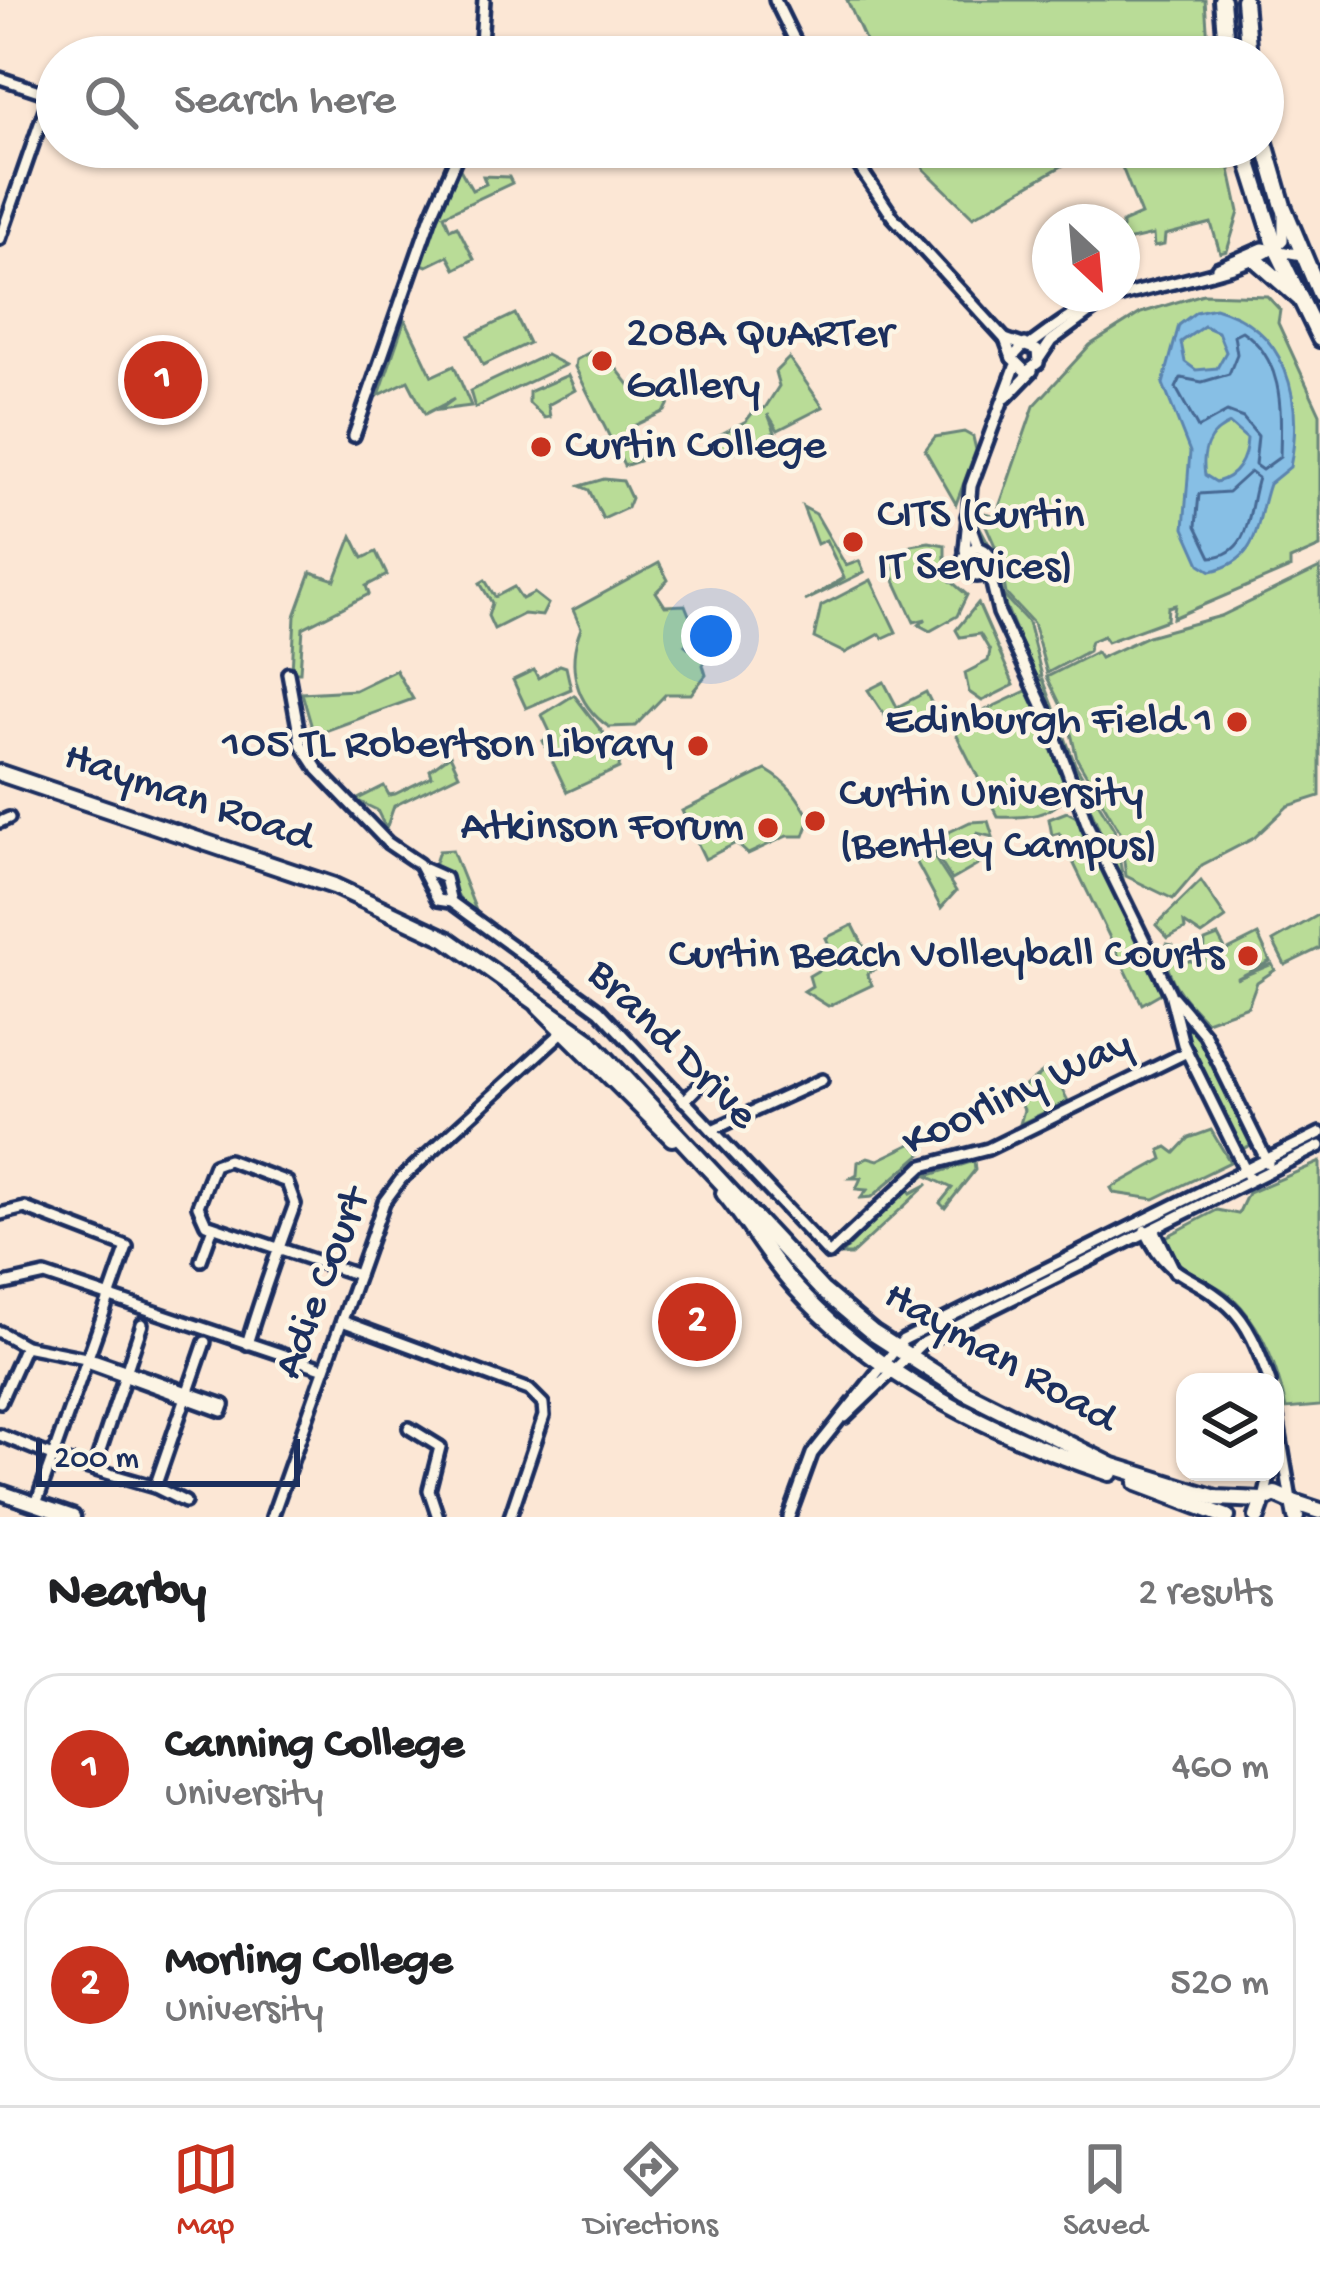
<!DOCTYPE html>
<style>
:root{--surface:#fff;--page:#f6f6f6;--text:#202124;--muted:#757577;--line:#e0e0e0;--accent:#c8321e}
body{margin:0;font-family:"Gochi Hand",sans-serif;background:var(--page);color:var(--text)}
.controls{position:absolute;right:36px;bottom:36px;display:grid;overflow:hidden;border-radius:24px;box-shadow:0 3px 9px #0004}
.controls button{width:108px;height:108px;display:grid;place-items:center;padding:0;border:0;border-bottom:3px solid var(--line);background:var(--surface);color:var(--text);font:60px sans-serif}
.compass{position:absolute;left:1032px;top:204px;width:108px;height:108px;border-radius:50%;background:var(--surface);box-shadow:0 3px 9px #0004;rotate:154deg}
.scale{position:absolute;left:36px;bottom:30px;width:264px;box-sizing:border-box;padding-left:12px;border:6px solid #1b2f5e;border-top:0;font-size:33px;line-height:42px;white-space:nowrap;color:#1b2f5e;-webkit-text-stroke:9px #fcf5e5;paint-order:stroke}
.you{position:absolute;left:711px;top:636px;width:42px;height:42px;margin:-30px;border:9px solid #fff;border-radius:50%;background:#1a73e8;box-shadow:0 0 0 18px #1a73e833}
.badge{display:grid;place-items:center;width:78px;height:78px;border-radius:50%;background:var(--accent);color:#fff;font-size:39px;font-weight:700}
.pin{position:absolute;translate:-50% -50%;border:6px solid #fff;box-shadow:0 3px 12px #0006}
.list{margin:0;padding:0;list-style:none}
h2{display:flex;justify-content:space-between;align-items:center;height:156px;margin:0;padding:0 48px;font-size:51px}
h2 small{font-size:39px;font-weight:400;color:var(--muted)}
.list li{display:grid;grid-template-columns:78px 1fr auto;gap:36px;align-items:center;box-sizing:border-box;height:192px;margin:0 24px 24px;padding:0 24px;border:3px solid var(--line);border-radius:36px}
.list b{display:block;font-size:45px;white-space:nowrap}
.list p{margin:0;font-size:39px;white-space:nowrap;color:var(--muted)}
.list em{font-size:39px;font-style:normal;color:var(--muted)}
.icon{flex:none;width:66px;height:66px;fill:none;stroke:currentColor;stroke-width:2;stroke-linecap:round;stroke-linejoin:round}
.map{position:relative;flex:none;width:1320px;height:1517px;overflow:hidden}
.search{position:absolute;background:var(--surface);box-shadow:0 3px 9px #0004;left:36px;right:36px;top:36px;height:132px;display:flex;align-items:center;gap:30px;box-sizing:border-box;padding:0 42px;border-radius:66px;color:var(--muted);font-size:45px}
.sheet{height:588px;background:var(--surface)}
nav{display:flex;justify-content:space-around;align-items:center;box-sizing:border-box;height:168px;border-top:3px solid var(--line);background:var(--surface);font-size:33px;color:var(--muted)}
nav a{display:grid;justify-items:center;gap:6px}
nav .on{color:var(--accent)}
.map>svg:first-child{display:block}
</style>
<div class="map">
<svg width="1320" height="1517" viewBox="0 0 1320 1517">
<rect width="100%" height="100%" fill="#fce7d5"/>
<filter id="ink" filterUnits="userSpaceOnUse"><feTurbulence type="fractalNoise" baseFrequency=".00833" numOctaves="2"/><feDisplacementMap in="SourceGraphic" scale="24" xChannelSelector="R" yChannelSelector="G"/><feConvolveMatrix kernelMatrix="1 2 1 2 8 2 1 2 1" color-interpolation-filters="sRGB"/></filter>
<g filter="url(#ink)">
<!-- green -->
<g fill="#b9dc97" stroke="#6a867a" stroke-width="3">
<polygon points="847,0 1205,0 1209,57 873,57"/>
<polygon points="914,147 1095,147 973,217 924,169"/>
<polygon points="1114,147 1225,147 1239,212 1227,251 1220,253 1211,223 1165,235 1164,245 1154,247 1153,235 1122,242 1122,223 1141,215"/>
<polygon points="457,164 472,190 486,184 483,176 509,177 512,183 444,215 450,229 457,226 474,259 455,269 448,256 427,266 419,263"/>
<polygon points="1203,294 1267,296 1280,310 1278,323 1320,414 1320,547 1290,560 1290,568 1173,618 1175,605 1168,607 1167,620 1107,642 1103,636 1091,641 1088,651 1047,673 1033,623 1006,594 999,555 980,512 996,516 1034,406 1090,345 1141,313"/>
<polygon points="515,314 529,343 483,365 469,336"/>
<polygon points="405,319 432,376 454,366 471,406 439,410 454,399 425,414 408,381 379,395"/>
<polygon points="590,352 606,355 630,386 659,384 669,403 665,411 627,429 639,461 624,466 575,367 576,360"/>
<polygon points="546,355 565,365 475,408 470,391"/>
<polygon points="789,358 823,407 778,430 768,414 775,432 725,456 716,437 746,421 757,407 765,408 779,386 775,372"/>
<polygon points="568,375 575,390 548,405 550,417 545,418 529,403 529,392"/>
<polygon points="964,432 973,437 976,450 956,504 925,450 935,437"/>
<polygon points="604,479 623,481 631,498 627,508 603,519 589,490 580,486"/>
<polygon points="975,496 977,522 997,559 1003,595 1028,622 1042,676 1036,679 979,541 972,518"/>
<polygon points="803,507 816,514 846,566 859,561 864,572 805,601 844,578 826,540 817,544"/>
<polygon points="352,536 363,558 376,552 387,575 366,586 369,594 303,628 300,672 292,672 295,616 311,572 335,580"/>
<polygon points="929,542 945,545 945,576 967,595 957,616 930,631 919,625 926,619 914,622 891,572 900,565 891,568 890,559 911,545"/>
<path d="M659,563L668,580L656,592L665,606L685,605L697,634L685,645L696,654L704,647L709,655L703,665L706,675L691,694H666L635,726L609,727C575,704 566,665 581,628L573,610Z"/>
<polygon points="1320,568 1320,796 1288,806 1254,838 1202,865 1173,899 1126,876 1120,832 1077,759 1068,720 1047,677 1096,652 1100,658 1148,636 1221,616"/>
<polygon points="485,580 495,597 514,587 522,599 534,593 548,604 542,616 524,614 494,629 488,616 492,603 480,583"/>
<polygon points="871,580 896,632 883,638 880,634 845,653 814,638 821,606"/>
<polygon points="978,603 1014,685 982,701 969,692 965,673 988,661 990,651 980,634 960,637 956,630"/>
<polygon points="560,665 566,667 571,689 526,708 513,680 534,670 538,678"/>
<polygon points="396,670 413,699 314,735 302,693 355,690"/>
<polygon points="1043,679 1075,764 1114,829 1125,890 1037,682"/>
<polygon points="884,682 897,707 926,692 941,723 918,729 889,722 868,690"/>
<path d="M1026,691L1034,699L1068,793C1053,817 1024,818 998,817L952,726Z"/>
<polygon points="574,695 620,755 619,768 567,792 543,741 552,736 542,715"/>
<polygon points="450,755 459,774 394,806 386,829 377,810 356,800 384,786 389,795 395,794 432,776 430,770"/>
<path d="M766,770C788,783 798,796 810,819L804,836H787L748,854L736,843L705,859L682,811Z"/>
<polygon points="1067,812 1080,819 1163,992 1142,1004 1059,833 1052,835 1049,819"/>
<polygon points="988,821 993,837 977,833 971,851 985,855 983,862 952,880 935,853 948,841 945,834 970,822"/>
<polygon points="914,845 930,851 956,891 941,908 909,848"/>
<path d="M452,850L477,913C455,903 454,879 434,866L439,851Z"/>
<polygon points="1201,881 1226,918 1202,935 1184,923 1185,929 1168,938 1156,925"/>
<polygon points="1320,914 1320,948 1285,965 1273,941"/>
<polygon points="853,925 875,969 867,974 872,985 828,1006 804,991 812,986 809,976 836,960 826,938"/>
<path d="M1258,935L1270,961L1236,979L1272,964L1275,970L1257,982L1248,1006L1206,1021C1184,1000 1161,974 1167,944L1173,945L1182,966L1186,961H1204L1205,941L1218,936L1226,951Z"/>
<polygon points="1178,1006 1197,1027 1255,1143 1238,1151 1182,1034"/>
<polygon points="1046,1070 1053,1072 1068,1101 1020,1124 1024,1110 1016,1093"/>
<polygon points="1211,1130 1230,1162 1154,1199 1114,1193 1111,1188 1163,1159 1160,1150 1167,1147 1175,1153 1189,1138"/>
<polygon points="926,1137 927,1149 872,1197 861,1198 867,1190 856,1189 861,1178 850,1178 857,1174 858,1162 868,1157 878,1160 913,1143 916,1148"/>
<polygon points="974,1161 975,1170 945,1208 940,1203 952,1188 927,1176"/>
<path d="M1320,1162V1406L1286,1409C1278,1369 1263,1327 1233,1298C1209,1275 1171,1277 1164,1238L1217,1210L1238,1214L1248,1193Z"/>
<polygon points="936,1167 908,1189 911,1193 928,1184 851,1255 841,1255 916,1177"/>
</g>
<!-- water -->
<path fill="#87bfe5" stroke="#5c85af" stroke-width="3" fill-rule="evenodd" d="M1215,308C1287,328 1304,399 1290,467L1269,484C1255,524 1261,560 1211,571L1200,564L1184,528L1190,452L1163,384L1179,325L1196,312ZM1204,326L1218,332L1226,352L1217,368L1196,370L1185,362L1181,342ZM1230,424L1247,439C1246,459 1237,477 1216,482L1205,475C1201,452 1208,433 1230,424Z"/>
<g fill="none" stroke-linecap="round" stroke-linejoin="round">
<!-- shore -->
<g stroke="#466994" stroke-width="3">
<path d="M1242,331C1285,360 1281,411 1280,457L1262,470L1255,465L1258,436L1243,418L1227,412L1198,428L1176,388L1181,378L1202,382L1229,374L1237,354L1234,335Z"/>
<path d="M1250,472L1258,478C1248,509 1252,554 1211,557L1196,526L1199,494L1228,492Z"/>
</g>
<defs>
<g id="street">
<polyline points="775,0 803,57"/>
<polyline points="480,57 484,0"/>
<polyline points="0,78 57,97"/>
<polyline points="846,147 893,217 1005,339 1012,358"/>
<polyline points="0,239 50,95"/>
<polyline points="1217,268 1263,248 1302,255"/>
<polyline points="1005,339 1037,350 1038,363 1026,372 1012,358 1025,344"/>
<path d="M1030,345C1047,333 1065,318 1084,309C1133,286 1257,273 1283,240V213"/>
<polyline points="1039,359 1051,341 1097,307"/>
<polyline points="1006,398 1032,371"/>
<polyline points="354,436 431,216 461,147"/>
<polyline points="967,516 978,547"/>
<circle cx="977" cy="562" r="14"/>
<polyline points="965,550 971,486 1015,367"/>
<polyline points="989,571 999,613 1046,713 1088,826 1170,993 1183,1044 1250,1180"/>
<polyline points="288,673 301,744 318,770 388,843 419,864 438,900 451,902 599,1010 829,1254 923,1166 988,1149 1187,1052"/>
<polyline points="0,822 9,818"/>
<polyline points="425,869 445,878 451,902"/>
<polyline points="1173,997 1205,1035 1268,1163"/>
<polyline points="684,1101 700,1085"/>
<polyline points="712,1130 822,1080"/>
<polyline points="0,1214 25,1208 127,1247 36,1504"/>
<polyline points="1154,1229 1175,1272"/>
<path d="M1145,1230C1171,1284 1191,1271 1229,1306C1250,1325 1260,1355 1270,1382"/>
<polyline points="201,1260 213,1227"/>
<polyline points="0,1285 45,1275 325,1369"/>
<polyline points="342,1321 529,1390 543,1404 544,1416 510,1517"/>
<polyline points="0,1332 25,1346 96,1360 224,1405"/>
<path d="M247,1344C261,1297 278,1250 295,1204L287,1182L228,1160L214,1165L198,1206L206,1224L358,1275"/>
<polyline points="90,1363 222,1411 224,1405"/>
<polyline points="0,1402 25,1346"/>
<polyline points="1275,1405 1291,1500"/>
<polyline points="845,1417 921,1344 1320,1146"/>
<polyline points="409,1428 440,1447 429,1490 438,1517"/>
<polyline points="0,1435 52,1456"/>
<polyline points="72,1463 155,1487 185,1502"/>
<polyline points="95,1466 142,1324"/>
<polyline points="155,1487 205,1342"/>
<polyline points="1264,1499 1270,1472"/>
<polyline points="272,1517 384,1202 401,1179 568,1027"/>
<polyline points="789,1517 812,1454 903,1340 1320,1133"/>
</g>
<polyline id="secondary" points="0,1492 73,1517"/>
<g id="primary">
<polyline points="1222,0 1227,57"/>
<polyline points="1244,0 1249,57"/>
<polyline points="1263,136 1283,206 1320,294"/>
<polyline points="1244,147 1276,248 1320,339"/>
<polyline points="1256,260 1299,298"/>
<polyline points="0,773 334,886 447,939 589,1040 822,1290 873,1333 965,1392 1113,1466 1216,1498 1263,1500"/>
<polyline points="539,1006 672,1138"/>
<path d="M724,1193C750,1224 769,1259 796,1288C878,1378 997,1436 1110,1473"/>
<polyline points="1137,1483 1227,1517"/>
<polyline points="1293,1502 1320,1511"/>
<polyline points="1257,1517 1263,1500 1275,1494 1293,1502 1296,1517"/>
</g>
</defs>
<!-- street casing -->
<use href="#street" stroke="#1b2f5e" stroke-width="18"/>
<!-- secondary casing -->
<use href="#secondary" stroke="#1b2f5e" stroke-width="21"/>
<!-- primary casing -->
<use href="#primary" stroke="#1b2f5e" stroke-width="22"/>
<!-- street -->
<use href="#street" stroke="#fcf5e5" stroke-width="9"/>
<!-- secondary -->
<use href="#secondary" stroke="#fcf5e5" stroke-width="12"/>
<!-- primary -->
<use href="#primary" stroke="#fcf5e5" stroke-width="14"/>
</g>
</g>
<!-- markers -->
<g fill="#c8321e" stroke="#fcf5e5" stroke-width="4.5">
<circle cx="602" cy="361" r="12"/>
<circle cx="541" cy="447" r="12"/>
<circle cx="853" cy="542" r="12"/>
<circle cx="1237" cy="722" r="12"/>
<circle cx="698" cy="746" r="12"/>
<circle cx="815" cy="821" r="12"/>
<circle cx="768" cy="828" r="12"/>
<circle cx="1248" cy="956" r="12"/>
</g>
<g text-anchor="middle" dominant-baseline="central" stroke-width="9" stroke-linejoin="round" paint-order="stroke">
<!-- poi labels -->
<g font-size="45" fill="#1b2f5e" stroke="#fcf5e5" text-anchor="start">
<text x="626" y="335">208A QuARTer<tspan x="626" dy="52">Gallery</tspan></text>
<text x="565" y="447">Curtin College</text>
<text x="877" y="516">CITS (Curtin<tspan x="877" dy="52">IT Services)</tspan></text>
<text x="1213" y="722" text-anchor="end">Edinburgh Field 1</text>
<text x="674" y="746" text-anchor="end">105 TL Robertson Library</text>
<text x="839" y="795">Curtin University<tspan x="839" dy="52">(Bentley Campus)</tspan></text>
<text x="744" y="828" text-anchor="end">Atkinson Forum</text>
<text x="1224" y="956" text-anchor="end">Curtin Beach Volleyball Courts</text>
</g>
<!-- street labels -->
<g font-size="45" fill="#1b2f5e" stroke="#fcf5e5">
<text transform="translate(188 799) rotate(19)">Hayman Road</text>
<text transform="translate(671 1046) rotate(45)">Brand Drive</text>
<text transform="translate(1018 1095) rotate(-25)">Koorliny Way</text>
<text transform="translate(324 1284) rotate(-69)">Adie Court</text>
<text transform="translate(999 1359) rotate(30)">Hayman Road</text>
</g>
</g>
</svg>
<div class="controls">
<button><svg class="icon" aria-label="layers" viewBox="0 0 24 24"><path d="M12 4l9 5-9 5-9-5zM3 14l9 5 9-5"/></svg></button>
</div>
<svg class="compass" viewBox="-18 -18 36 36"><path d="M0-13l5 13h-10z" fill="#e53935"/><path d="M0 13l5-13h-10z" fill="#757577"/></svg>
<div class="scale">200 m</div>
<div class="you"></div>
<div class="pin badge" style="left:163px;top:380px">1</div>
<div class="pin badge" style="left:697px;top:1322px">2</div>
<div class="search"><svg class="icon" aria-label="search" viewBox="0 0 24 24"><circle cx="10" cy="10" r="6"/><path d="M15 15l6 6"/></svg>Search here</div>
</div>
<section class="sheet">
<h2>Nearby<small>2 results</small></h2>
<ul class="list">
<li><span class="badge">1</span><div><b>Canning College</b><p>University</p></div><em>460 m</em></li>
<li><span class="badge">2</span><div><b>Morling College</b><p>University</p></div><em>520 m</em></li>
</ul>
</section>
<nav>
<a class="on"><svg class="icon" aria-label="map" viewBox="0 0 24 24"><path d="M3 6l6-2 6 2 6-2v14l-6 2-6-2-6 2zM9 4v14M15 6v14"/></svg>Map</a>
<a><svg class="icon" aria-label="directions" viewBox="0 0 24 24"><path d="M12 3l9 9-9 9-9-9zM9 14v-3h6M13 9l2 2-2 2"/></svg>Directions</a>
<a><svg class="icon" aria-label="saved" viewBox="0 0 24 24"><path d="M7 4h10v16l-5-4-5 4z"/></svg>Saved</a>
</nav>
